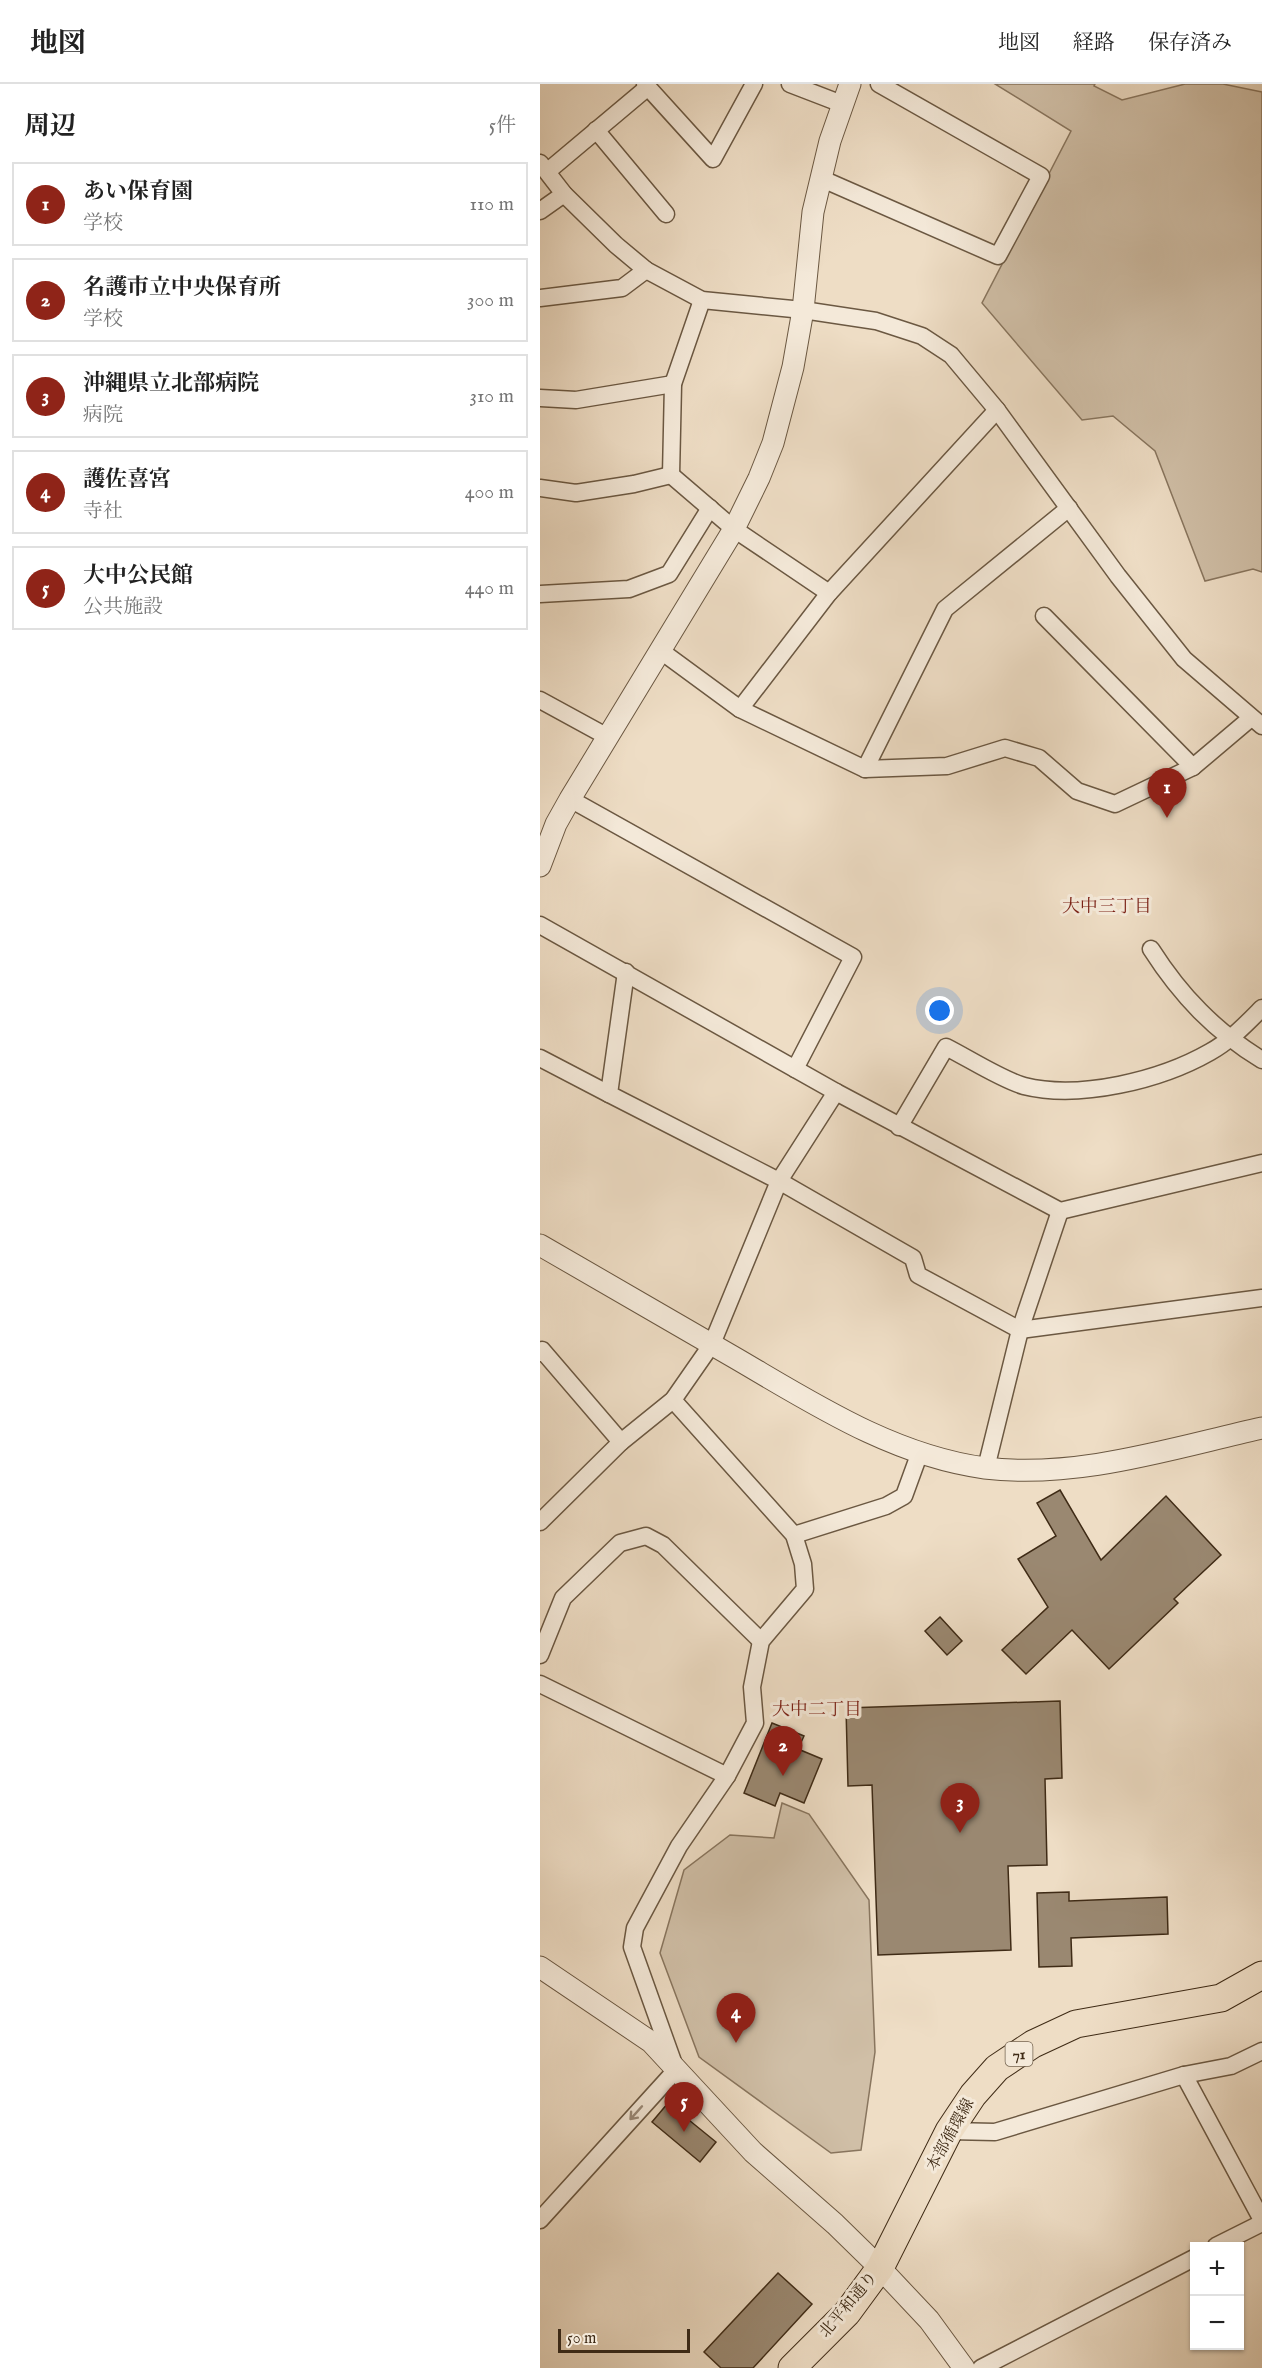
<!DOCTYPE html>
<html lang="ja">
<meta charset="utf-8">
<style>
:root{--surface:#fff;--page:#f6f6f6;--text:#222;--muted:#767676;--line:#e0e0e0;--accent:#8f2418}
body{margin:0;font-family:"IM FELL English","Noto Serif JP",serif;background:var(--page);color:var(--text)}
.controls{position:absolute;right:18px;bottom:18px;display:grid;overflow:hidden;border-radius:0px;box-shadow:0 2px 4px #0004}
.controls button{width:54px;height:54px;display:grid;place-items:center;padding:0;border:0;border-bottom:2px solid var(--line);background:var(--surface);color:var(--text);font:30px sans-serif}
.scale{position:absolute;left:18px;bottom:15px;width:132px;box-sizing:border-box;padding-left:6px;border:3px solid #3f2b16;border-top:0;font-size:16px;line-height:21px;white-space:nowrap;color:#3f2b16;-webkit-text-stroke:4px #f4e9d9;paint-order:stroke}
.you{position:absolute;left:400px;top:927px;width:21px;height:21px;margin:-15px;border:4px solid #fff;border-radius:50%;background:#1a73e8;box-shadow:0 0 0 9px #1a73e833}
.badge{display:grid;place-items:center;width:39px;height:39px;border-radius:50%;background:var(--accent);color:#fff;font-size:20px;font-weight:700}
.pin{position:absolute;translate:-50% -50px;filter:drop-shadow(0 2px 3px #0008)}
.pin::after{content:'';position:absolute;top:32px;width:21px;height:18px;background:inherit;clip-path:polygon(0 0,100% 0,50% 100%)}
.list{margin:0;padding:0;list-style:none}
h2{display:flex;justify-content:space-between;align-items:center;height:78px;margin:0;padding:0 24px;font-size:26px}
h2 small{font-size:20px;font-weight:400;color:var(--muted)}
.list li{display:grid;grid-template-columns:39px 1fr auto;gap:18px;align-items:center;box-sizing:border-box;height:84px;margin:0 12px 12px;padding:0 12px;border:2px solid var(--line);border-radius:0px}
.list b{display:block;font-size:22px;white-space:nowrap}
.list p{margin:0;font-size:20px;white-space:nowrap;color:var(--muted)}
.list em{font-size:20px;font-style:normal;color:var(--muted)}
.map{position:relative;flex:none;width:722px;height:2284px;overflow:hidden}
header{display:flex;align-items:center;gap:36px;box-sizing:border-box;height:84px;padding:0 30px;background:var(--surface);border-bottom:2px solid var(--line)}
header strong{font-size:28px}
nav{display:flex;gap:33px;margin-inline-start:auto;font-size:21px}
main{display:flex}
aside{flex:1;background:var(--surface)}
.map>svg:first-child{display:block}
</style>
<header>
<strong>地図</strong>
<nav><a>地図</a><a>経路</a><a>保存済み</a></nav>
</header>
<main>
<aside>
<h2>周辺<small>5件</small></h2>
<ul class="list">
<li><span class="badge">1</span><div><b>あい保育園</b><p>学校</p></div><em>110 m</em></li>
<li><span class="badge">2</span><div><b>名護市立中央保育所</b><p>学校</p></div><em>300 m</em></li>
<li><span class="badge">3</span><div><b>沖縄県立北部病院</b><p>病院</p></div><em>310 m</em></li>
<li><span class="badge">4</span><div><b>護佐喜宮</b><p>寺社</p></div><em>400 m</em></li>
<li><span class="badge">5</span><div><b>大中公民館</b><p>公共施設</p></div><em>440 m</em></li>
</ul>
</aside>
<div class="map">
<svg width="722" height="2284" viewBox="0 0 722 2284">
<rect width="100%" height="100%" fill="#eeddc5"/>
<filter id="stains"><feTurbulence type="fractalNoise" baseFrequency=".00333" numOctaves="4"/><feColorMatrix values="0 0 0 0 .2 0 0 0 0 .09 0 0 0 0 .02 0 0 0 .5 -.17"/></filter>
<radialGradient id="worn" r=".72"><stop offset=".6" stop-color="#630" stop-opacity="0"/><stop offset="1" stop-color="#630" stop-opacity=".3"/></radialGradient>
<!-- green -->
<g fill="#d0bfa7" stroke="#88755e" stroke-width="1.5">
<polygon points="455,0 555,0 554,2 582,16 645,0 683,0 722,8 722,488 713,485 665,497 615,367 573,332 542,336 442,219 531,47"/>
<polygon points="242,1719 269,1730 329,1816 335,1968 321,2066 291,2069 159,1973 120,1869 144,1786 190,1751 234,1754"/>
</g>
<!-- building -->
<g fill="#9a8871" stroke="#3f2b16" stroke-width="1.5">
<polygon points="520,1406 561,1476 626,1412 681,1471 634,1515 638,1519 569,1585 532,1546 486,1590 462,1566 508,1523 478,1475 516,1452 497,1419"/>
<polygon points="400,1533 422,1557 407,1571 385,1547"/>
<polygon points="520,1617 522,1694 505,1695 507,1781 468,1782 471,1866 338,1871 332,1701 308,1702 306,1624"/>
<polygon points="232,1639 264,1652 258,1665 282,1675 264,1719 240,1709 235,1722 204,1709"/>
<polygon points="529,1808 529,1817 627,1813 628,1850 531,1854 532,1882 499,1883 497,1809"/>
<polygon points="128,2019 176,2058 160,2078 112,2038"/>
<polygon points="238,2189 272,2220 213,2284 181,2284 164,2268"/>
</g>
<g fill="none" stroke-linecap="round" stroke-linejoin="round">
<defs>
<g id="minor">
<polyline points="105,0 173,75 214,0"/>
<polyline points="250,0 302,20"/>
<polyline points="56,46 126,130"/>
<polyline points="0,79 24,110 76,161 106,186 162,216 263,226 336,237 382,252 411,271 457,326 578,492 644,575 722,642"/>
<polyline points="8,87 108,3"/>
<polyline points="280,94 458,172 501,92 339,0"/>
<polyline points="0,127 24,110"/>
<polyline points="0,214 82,204 106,186"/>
<polyline points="0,314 36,316 133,300"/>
<polyline points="131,391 194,445 289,509"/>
<polyline points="131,391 133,300 162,216"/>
<polyline points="0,404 36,409 94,400 131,391"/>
<polyline points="0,510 89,505 129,490 170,424"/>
<polyline points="504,532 653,683"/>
<polyline points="121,567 200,625 325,685 407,682 465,664 499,674 537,707 575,720 653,683 711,634"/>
<polyline points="0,616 66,652"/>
<polyline points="200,625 289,509 457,326"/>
<polyline points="325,685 405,525 529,424"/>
<polyline points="30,715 313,873 255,985"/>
<polyline points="0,841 296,1008 520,1127 722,1079"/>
<path d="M611,865C641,912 675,947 722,976"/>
<polyline points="86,888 69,1010 239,1097 373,1174 378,1191 480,1246 722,1214"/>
<polyline points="0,974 69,1010"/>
<path d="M359,1043L406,963C428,974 462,996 484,1002C540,1016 621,996 670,968C690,957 706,940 722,924"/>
<polyline points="0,1269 2,1266 81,1358 0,1438"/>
<polyline points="81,1358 133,1316 172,1260 239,1097 296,1008"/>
<polyline points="446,1384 480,1246 520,1127"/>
<polyline points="254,1451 346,1422 364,1412 380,1368"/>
<polyline points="0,1571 23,1514 80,1459 106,1452 123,1461 221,1557"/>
<polyline points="0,1600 187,1692"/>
<polyline points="644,1991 722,2136"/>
<polyline points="409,2047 455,2048 644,1991 691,1982 722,1967"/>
<polyline points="0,2136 136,1986 92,1863 95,1844 139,1762 187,1692 215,1639 212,1603 221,1557 265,1505 263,1480 254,1451 133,1316"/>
<polyline points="676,2162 722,2139"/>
<polyline points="441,2284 654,2174"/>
</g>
<g id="tertiary">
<polyline points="0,782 16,740 30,715 194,445 219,394 233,359 253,283 263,226 273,128 290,57 310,0"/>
<path d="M0,1161C66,1199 131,1237 197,1275C274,1320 354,1372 445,1384C538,1395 632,1364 722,1344"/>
<polyline points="0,1883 111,1958 213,2068 295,2140 340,2184 389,2236 424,2284"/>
</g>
<polyline id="primary" points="252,2284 307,2229 340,2184 409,2047 433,2011 457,1984 493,1960 536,1940 681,1914 722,1891"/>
</defs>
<!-- minor casing -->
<use href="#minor" stroke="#6b5842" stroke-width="19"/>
<!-- tertiary casing -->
<use href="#tertiary" stroke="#6b5842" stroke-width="23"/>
<!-- primary casing -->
<use href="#primary" stroke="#3f2b16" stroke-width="29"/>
<!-- minor -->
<use href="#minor" stroke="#f4e9d9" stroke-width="16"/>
<!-- tertiary -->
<use href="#tertiary" stroke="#f4e9d9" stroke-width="21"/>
<!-- primary -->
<use href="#primary" stroke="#eeddc5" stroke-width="27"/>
</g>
<!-- one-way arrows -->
<defs><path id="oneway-shaft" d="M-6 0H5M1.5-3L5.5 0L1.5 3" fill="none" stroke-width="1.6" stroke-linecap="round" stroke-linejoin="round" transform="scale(1.5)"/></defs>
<use stroke="#9a8a78" href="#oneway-shaft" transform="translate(96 2029) rotate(132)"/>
<g text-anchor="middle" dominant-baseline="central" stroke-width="6" stroke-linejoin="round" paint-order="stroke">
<!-- shield labels -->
<rect fill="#f4e9d9" stroke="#756450" stroke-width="1.5" x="465.5" y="1958" width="27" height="24" rx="4.5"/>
<g font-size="15" font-weight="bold" fill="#3f2b16">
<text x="479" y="1970">71</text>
</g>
<!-- street labels -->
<g font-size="16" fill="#3f2b16" stroke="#f4e9d9">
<text transform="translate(411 2051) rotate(-61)">本部循環線</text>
<text transform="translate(309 2221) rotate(-50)">北平和通り</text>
</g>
<!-- neighbourhood labels -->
<g font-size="18" fill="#7a1f14" stroke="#f4e9d9">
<text x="567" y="823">大中三丁目</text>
<text x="277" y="1626">大中二丁目</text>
</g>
</g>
<rect width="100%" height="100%" filter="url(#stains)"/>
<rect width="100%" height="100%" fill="url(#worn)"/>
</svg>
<div class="controls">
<button>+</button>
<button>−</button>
</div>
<div class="scale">50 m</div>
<div class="you"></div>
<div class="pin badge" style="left:627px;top:734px">1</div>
<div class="pin badge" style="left:243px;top:1692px">2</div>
<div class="pin badge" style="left:420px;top:1749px">3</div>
<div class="pin badge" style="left:196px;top:1959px">4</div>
<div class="pin badge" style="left:144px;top:2048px">5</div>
</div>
</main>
